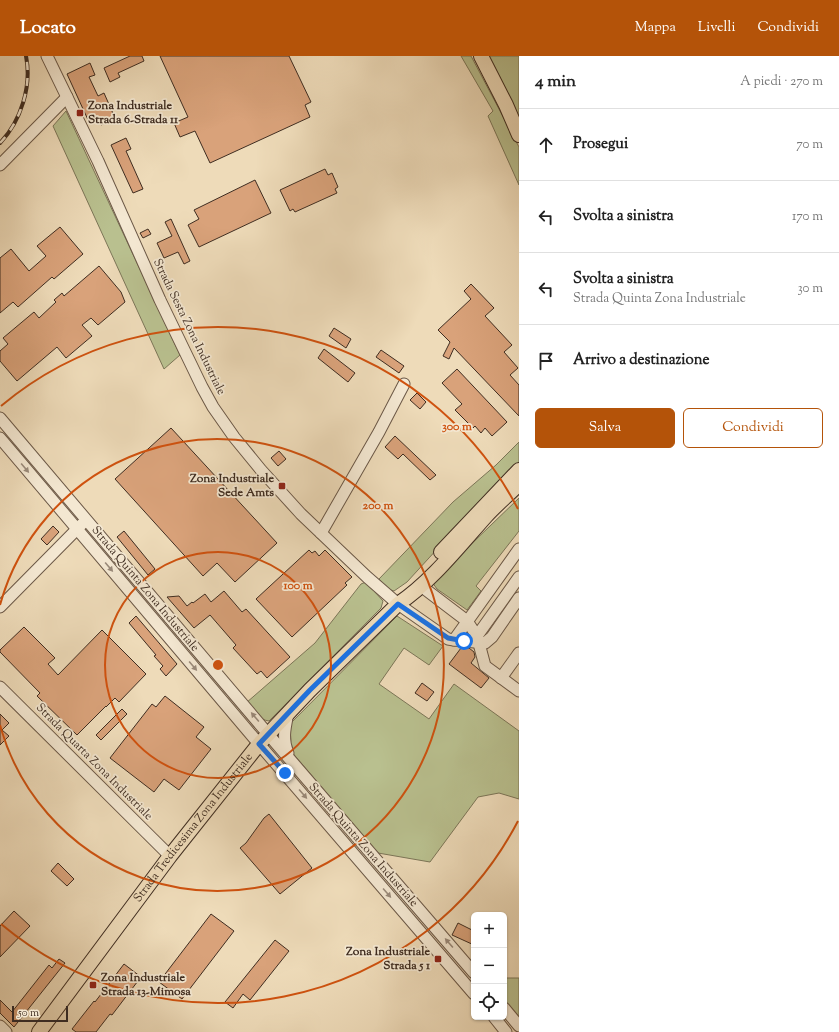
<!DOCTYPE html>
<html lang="it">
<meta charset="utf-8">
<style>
:root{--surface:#fff;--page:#f2f2f2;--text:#222;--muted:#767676;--line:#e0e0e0;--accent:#b45309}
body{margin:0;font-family:"Sorts Mill Goudy",serif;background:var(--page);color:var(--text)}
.controls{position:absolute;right:12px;bottom:12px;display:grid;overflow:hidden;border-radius:6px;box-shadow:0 1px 3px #0004}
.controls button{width:36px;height:36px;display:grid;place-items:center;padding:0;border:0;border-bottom:1px solid var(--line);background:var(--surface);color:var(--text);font:20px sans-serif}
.scale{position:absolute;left:12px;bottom:10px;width:56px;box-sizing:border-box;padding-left:4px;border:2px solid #3f2d21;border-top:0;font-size:11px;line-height:14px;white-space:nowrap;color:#3f2d21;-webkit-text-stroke:3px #f4e8d2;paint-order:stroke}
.stop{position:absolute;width:12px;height:12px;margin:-9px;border:3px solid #1a73e8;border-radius:50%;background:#fff}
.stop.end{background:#1a73e8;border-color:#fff;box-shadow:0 1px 4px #0008}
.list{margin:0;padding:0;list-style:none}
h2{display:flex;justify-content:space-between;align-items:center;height:52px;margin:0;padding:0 16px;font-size:17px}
h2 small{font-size:13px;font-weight:400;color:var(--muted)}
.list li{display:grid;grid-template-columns:26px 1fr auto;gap:12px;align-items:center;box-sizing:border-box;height:72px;padding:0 16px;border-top:1px solid var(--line)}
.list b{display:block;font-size:15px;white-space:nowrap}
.list p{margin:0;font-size:13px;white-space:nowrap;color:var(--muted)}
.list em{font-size:13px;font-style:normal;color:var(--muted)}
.actions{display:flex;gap:8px;padding:12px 16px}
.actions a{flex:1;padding:9px 0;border:1px solid var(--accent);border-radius:6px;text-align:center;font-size:14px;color:var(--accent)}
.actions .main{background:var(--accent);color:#fff}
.icon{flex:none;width:22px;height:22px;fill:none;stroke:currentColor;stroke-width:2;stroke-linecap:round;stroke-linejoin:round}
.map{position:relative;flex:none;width:519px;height:976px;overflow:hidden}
header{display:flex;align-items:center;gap:24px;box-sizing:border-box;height:56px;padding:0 20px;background:var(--accent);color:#fff}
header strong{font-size:19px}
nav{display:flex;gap:22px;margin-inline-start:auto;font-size:14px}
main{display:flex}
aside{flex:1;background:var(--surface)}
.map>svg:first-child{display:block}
</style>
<header>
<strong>Locato</strong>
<nav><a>Mappa</a><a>Livelli</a><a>Condividi</a></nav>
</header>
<main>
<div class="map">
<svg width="519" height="976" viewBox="0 0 519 976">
<rect width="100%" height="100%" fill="#eedbb9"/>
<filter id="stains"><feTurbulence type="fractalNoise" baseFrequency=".005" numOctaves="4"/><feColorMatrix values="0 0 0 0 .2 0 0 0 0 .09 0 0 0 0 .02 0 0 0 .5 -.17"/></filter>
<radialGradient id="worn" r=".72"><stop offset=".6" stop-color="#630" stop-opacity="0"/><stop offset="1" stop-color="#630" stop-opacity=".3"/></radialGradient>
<!-- green -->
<g fill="#b9c08f" stroke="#7c7658">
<polygon points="461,0 471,0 519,91 519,129 488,60 493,55"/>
<polygon points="487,0 519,0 519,61"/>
<polygon points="66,55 180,299 164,313 53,70"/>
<polygon points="519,386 519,407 482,444 407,526 394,535 388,533 379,523 453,446 496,409"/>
<polygon points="519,442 519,475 476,530 481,535 467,554 437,533 432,526"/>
<path d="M366,526L383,545L381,552L269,665C259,664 253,654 246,647L315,587L361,528Z"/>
<polygon points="397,560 443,590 429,609 404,592 379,628 429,663 454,628 519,675 519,743 499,737 478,741 430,806 378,797 290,694 289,669"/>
<polygon points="504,922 519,922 519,962 504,944"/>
</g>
<!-- building -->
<g fill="#d9a27a" stroke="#3f2d21">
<polygon points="130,0 142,0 144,5 118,17 120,21 110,26 104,12"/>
<polygon points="160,0 289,0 311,46 305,49 310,61 210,107 195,75 180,81 174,67 188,61"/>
<polygon points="90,7 95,19 89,21 98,40 104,37 115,62 101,69 98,62 89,66 67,18"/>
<polygon points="126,82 131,93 126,95 143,133 133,137 111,89"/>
<polygon points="325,113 328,119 332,117 338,131 335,133 337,137 295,156 293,153 290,155 280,134"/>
<polygon points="255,124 271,157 199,191 188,169 199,163 194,154"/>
<polygon points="171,163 190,205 184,208 178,196 164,202 157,187 172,180 165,166"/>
<polygon points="60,171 83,198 54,223 52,221 18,251 13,246 0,257 0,202 11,193 29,215 46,200 37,190"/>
<polygon points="148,173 151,178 143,182 140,177"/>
<polygon points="99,210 121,236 125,246 98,269 91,262 82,269 92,280 66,302 57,291 17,325 0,305 0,295 8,288 3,282 34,256 39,262 56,246 54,244 62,237 64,240"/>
<polygon points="471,228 494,252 485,260 512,289 504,296 518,312 510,319 519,329 519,360 454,292 449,303 443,300 450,286 438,274 471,243 464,235"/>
<polygon points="334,272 351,283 346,292 329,280"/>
<polygon points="324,293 355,317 348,326 318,302"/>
<polygon points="381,294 404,310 399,317 376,301"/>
<polygon points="457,313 507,366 492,380 485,372 481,377 475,370 473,372 455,354 462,348 442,327"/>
<polygon points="417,337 426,346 420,353 410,344"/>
<polygon points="171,372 277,487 235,526 217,507 203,520 115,423"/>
<polygon points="395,380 436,419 430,424 403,398 398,403 385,391"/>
<polygon points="279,395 286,403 278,410 271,402"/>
<polygon points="53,470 59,476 47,489 41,483"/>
<polygon points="124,475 155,513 148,519 117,481"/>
<polygon points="309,494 312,497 315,495 319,500 325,494 352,521 345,527 347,529 292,581 256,543"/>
<polygon points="224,535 242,556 246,553 290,601 267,622 261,615 257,618 233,592 236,589 210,559 194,572 167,541 179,540 187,550 192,546 193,547 205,538 211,546"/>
<polygon points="136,560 177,608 166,620 160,613 163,610 154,600 156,599 129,567"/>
<polygon points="24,571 55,602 48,608 58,619 102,574 146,618 119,646 115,642 106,651 106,650 77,679 37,640 40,637 0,596 0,594"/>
<polygon points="461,592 469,592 474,596 475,601 471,607 489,622 481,632 449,608"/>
<polygon points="422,627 434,636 427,645 415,637"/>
<polygon points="165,640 204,671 196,681 211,693 179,734 164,723 154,736 110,702 152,648 156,651"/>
<polygon points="122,653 127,658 101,684 96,679"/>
<polygon points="0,658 9,667 2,674 9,680 0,689"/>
<polygon points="269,758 312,812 280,838 240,792 246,787 264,762"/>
<polygon points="58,807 74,823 67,830 51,815"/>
<polygon points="14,855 30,870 0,901 0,870"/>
<polygon points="211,858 234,875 182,943 159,926"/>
<polygon points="458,867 474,875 474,889 452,879"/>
<polygon points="275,884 289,895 250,944 243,938 233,952 225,946"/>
<polygon points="59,903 65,907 14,971 0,957 0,944 12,956 49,909 52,912"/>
<polygon points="124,908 141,921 112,959 110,958 96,976 76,976 72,973 94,945 95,946"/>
</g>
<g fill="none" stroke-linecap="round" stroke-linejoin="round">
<defs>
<g id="minor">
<polyline points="47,0 98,105 160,244 202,331 213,351 234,381 261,414 301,458 367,521 398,548 448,583 454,584 485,587 492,581 519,542"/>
<polyline points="0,109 67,41"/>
<polyline points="0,362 268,678 474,917"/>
<polyline points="0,382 259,688 474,938"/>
<polyline points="321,477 379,376 404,328"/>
<polyline points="421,530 467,565 477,580 485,610 519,635"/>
<polyline points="0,551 82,468"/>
<polyline points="477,580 519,521"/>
<polyline points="454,584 519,493"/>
<polyline points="501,622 519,597"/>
<polyline points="0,631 170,800"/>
<path d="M288,697C282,683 285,672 288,657"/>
<polyline points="504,952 519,970"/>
<polyline points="494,961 506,976"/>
<polyline points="0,970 6,976"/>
</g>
<g id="major">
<polyline points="481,0 506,49 519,79"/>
<polyline points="441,496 519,414"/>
<path id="s1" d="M39,976L170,800L259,688L310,634L398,548C430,527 460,489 486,460C496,449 508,439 519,428"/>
</g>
</defs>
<!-- minor casing -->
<use href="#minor" stroke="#6b5847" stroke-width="13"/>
<!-- major casing -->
<use href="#major" stroke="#3f2d21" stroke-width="16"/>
<!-- minor -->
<use href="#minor" stroke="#f4e8d2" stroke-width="11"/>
<!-- major -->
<use href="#major" stroke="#eedbb9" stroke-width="14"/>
<defs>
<path id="rail" d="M0,87C21,65 32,30 26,0"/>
</defs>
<!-- rail casing -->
<use href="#rail" stroke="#3f2d21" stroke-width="4"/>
<!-- rail -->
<use href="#rail" stroke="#f4e8d2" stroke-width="2.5" stroke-dasharray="8" stroke-linecap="butt"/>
</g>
<!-- one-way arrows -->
<defs><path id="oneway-solid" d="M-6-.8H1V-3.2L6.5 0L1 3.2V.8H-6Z"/></defs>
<g fill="#9a8a7a">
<use href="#oneway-solid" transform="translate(25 412) rotate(50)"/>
<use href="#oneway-solid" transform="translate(109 511) rotate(50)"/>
<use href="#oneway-solid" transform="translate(193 610) rotate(50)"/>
<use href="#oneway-solid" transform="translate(255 661) rotate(-130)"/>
<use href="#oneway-solid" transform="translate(303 738) rotate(49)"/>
<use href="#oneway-solid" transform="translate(387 837) rotate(49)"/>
<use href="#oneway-solid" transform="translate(449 887) rotate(-131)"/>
</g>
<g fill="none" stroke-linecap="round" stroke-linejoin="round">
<!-- route -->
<polyline stroke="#1a73e8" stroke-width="5" points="285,717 259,688 310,634 398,548 448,582 464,585"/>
</g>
<!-- distance rings -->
<g fill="none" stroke="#cf520f" stroke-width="2">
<circle cx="218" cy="609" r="113"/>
<path d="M0 549A226 226 0 1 1 0 669"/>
<path d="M518 765A338 338 0 0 1 1 868M1 350A338 338 0 0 1 518 453"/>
</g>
<!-- markers -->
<g fill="#8f2418" stroke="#f4e8d2" stroke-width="1.5">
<rect x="76" y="53" width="8" height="8" rx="2"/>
<rect x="278" y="426" width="8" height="8" rx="2"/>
<rect x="434" y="899" width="8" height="8" rx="2"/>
<rect x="89" y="925" width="8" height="8" rx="2"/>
</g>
<g text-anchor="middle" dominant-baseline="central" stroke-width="3.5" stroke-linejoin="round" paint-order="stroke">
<!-- poi labels -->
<g font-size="12" font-weight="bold" fill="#3f2d21" stroke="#f4e8d2" text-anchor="start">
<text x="88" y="50">Zona Industriale<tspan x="88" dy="14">Strada 6-Strada 11</tspan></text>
<text x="274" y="423" text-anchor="end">Zona Industriale<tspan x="274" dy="14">Sede Amts</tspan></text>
<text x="430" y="896" text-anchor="end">Zona Industriale<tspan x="430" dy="14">Strada 5 1</tspan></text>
<text x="101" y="922">Zona Industriale<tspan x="101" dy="14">Strada 13-Mimosa</tspan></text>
</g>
<!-- street labels -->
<g font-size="12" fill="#3f2d21" stroke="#f4e8d2">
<text transform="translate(189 271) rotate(64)">Strada Sesta Zona Industriale</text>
<text transform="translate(145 533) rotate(50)">Strada Quinta Zona Industriale</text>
<text transform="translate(94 706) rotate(45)">Strada Quarta Zona Industriale</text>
<text stroke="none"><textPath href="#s1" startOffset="256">Strada Tredicesima Zona Industriale</textPath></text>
<text transform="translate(363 789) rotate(49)">Strada Quinta Zona Industriale</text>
</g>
</g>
<circle cx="218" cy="609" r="6" fill="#cf520f" stroke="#f4e8d2" stroke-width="2"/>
<g font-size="12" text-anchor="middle" font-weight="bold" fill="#cf520f" stroke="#f4e8d2" stroke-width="3.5" stroke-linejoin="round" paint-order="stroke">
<text x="457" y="374">300 m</text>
<text x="378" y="453">200 m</text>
<text x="298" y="533">100 m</text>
</g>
<rect width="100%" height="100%" filter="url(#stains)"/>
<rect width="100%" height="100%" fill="url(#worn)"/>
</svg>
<div class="controls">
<button>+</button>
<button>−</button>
<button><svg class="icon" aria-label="locate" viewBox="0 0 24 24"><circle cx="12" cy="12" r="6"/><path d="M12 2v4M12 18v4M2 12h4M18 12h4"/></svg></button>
</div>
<div class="scale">50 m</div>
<div class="stop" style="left:464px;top:585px"></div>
<div class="stop end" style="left:285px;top:717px"></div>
</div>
<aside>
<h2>4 min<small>A piedi · 270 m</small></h2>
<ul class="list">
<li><svg class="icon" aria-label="ahead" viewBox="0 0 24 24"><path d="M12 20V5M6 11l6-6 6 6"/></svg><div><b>Prosegui</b></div><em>70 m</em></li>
<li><svg class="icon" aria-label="left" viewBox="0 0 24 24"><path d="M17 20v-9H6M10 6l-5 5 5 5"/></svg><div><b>Svolta a sinistra</b></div><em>170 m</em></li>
<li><svg class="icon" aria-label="left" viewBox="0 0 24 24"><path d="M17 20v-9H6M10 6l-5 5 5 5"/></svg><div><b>Svolta a sinistra</b><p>Strada Quinta Zona Industriale</p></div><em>30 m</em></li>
<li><svg class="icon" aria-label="arrive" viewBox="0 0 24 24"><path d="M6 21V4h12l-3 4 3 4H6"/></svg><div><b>Arrivo a destinazione</b></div></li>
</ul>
<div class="actions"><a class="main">Salva</a><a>Condividi</a></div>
</aside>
</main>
